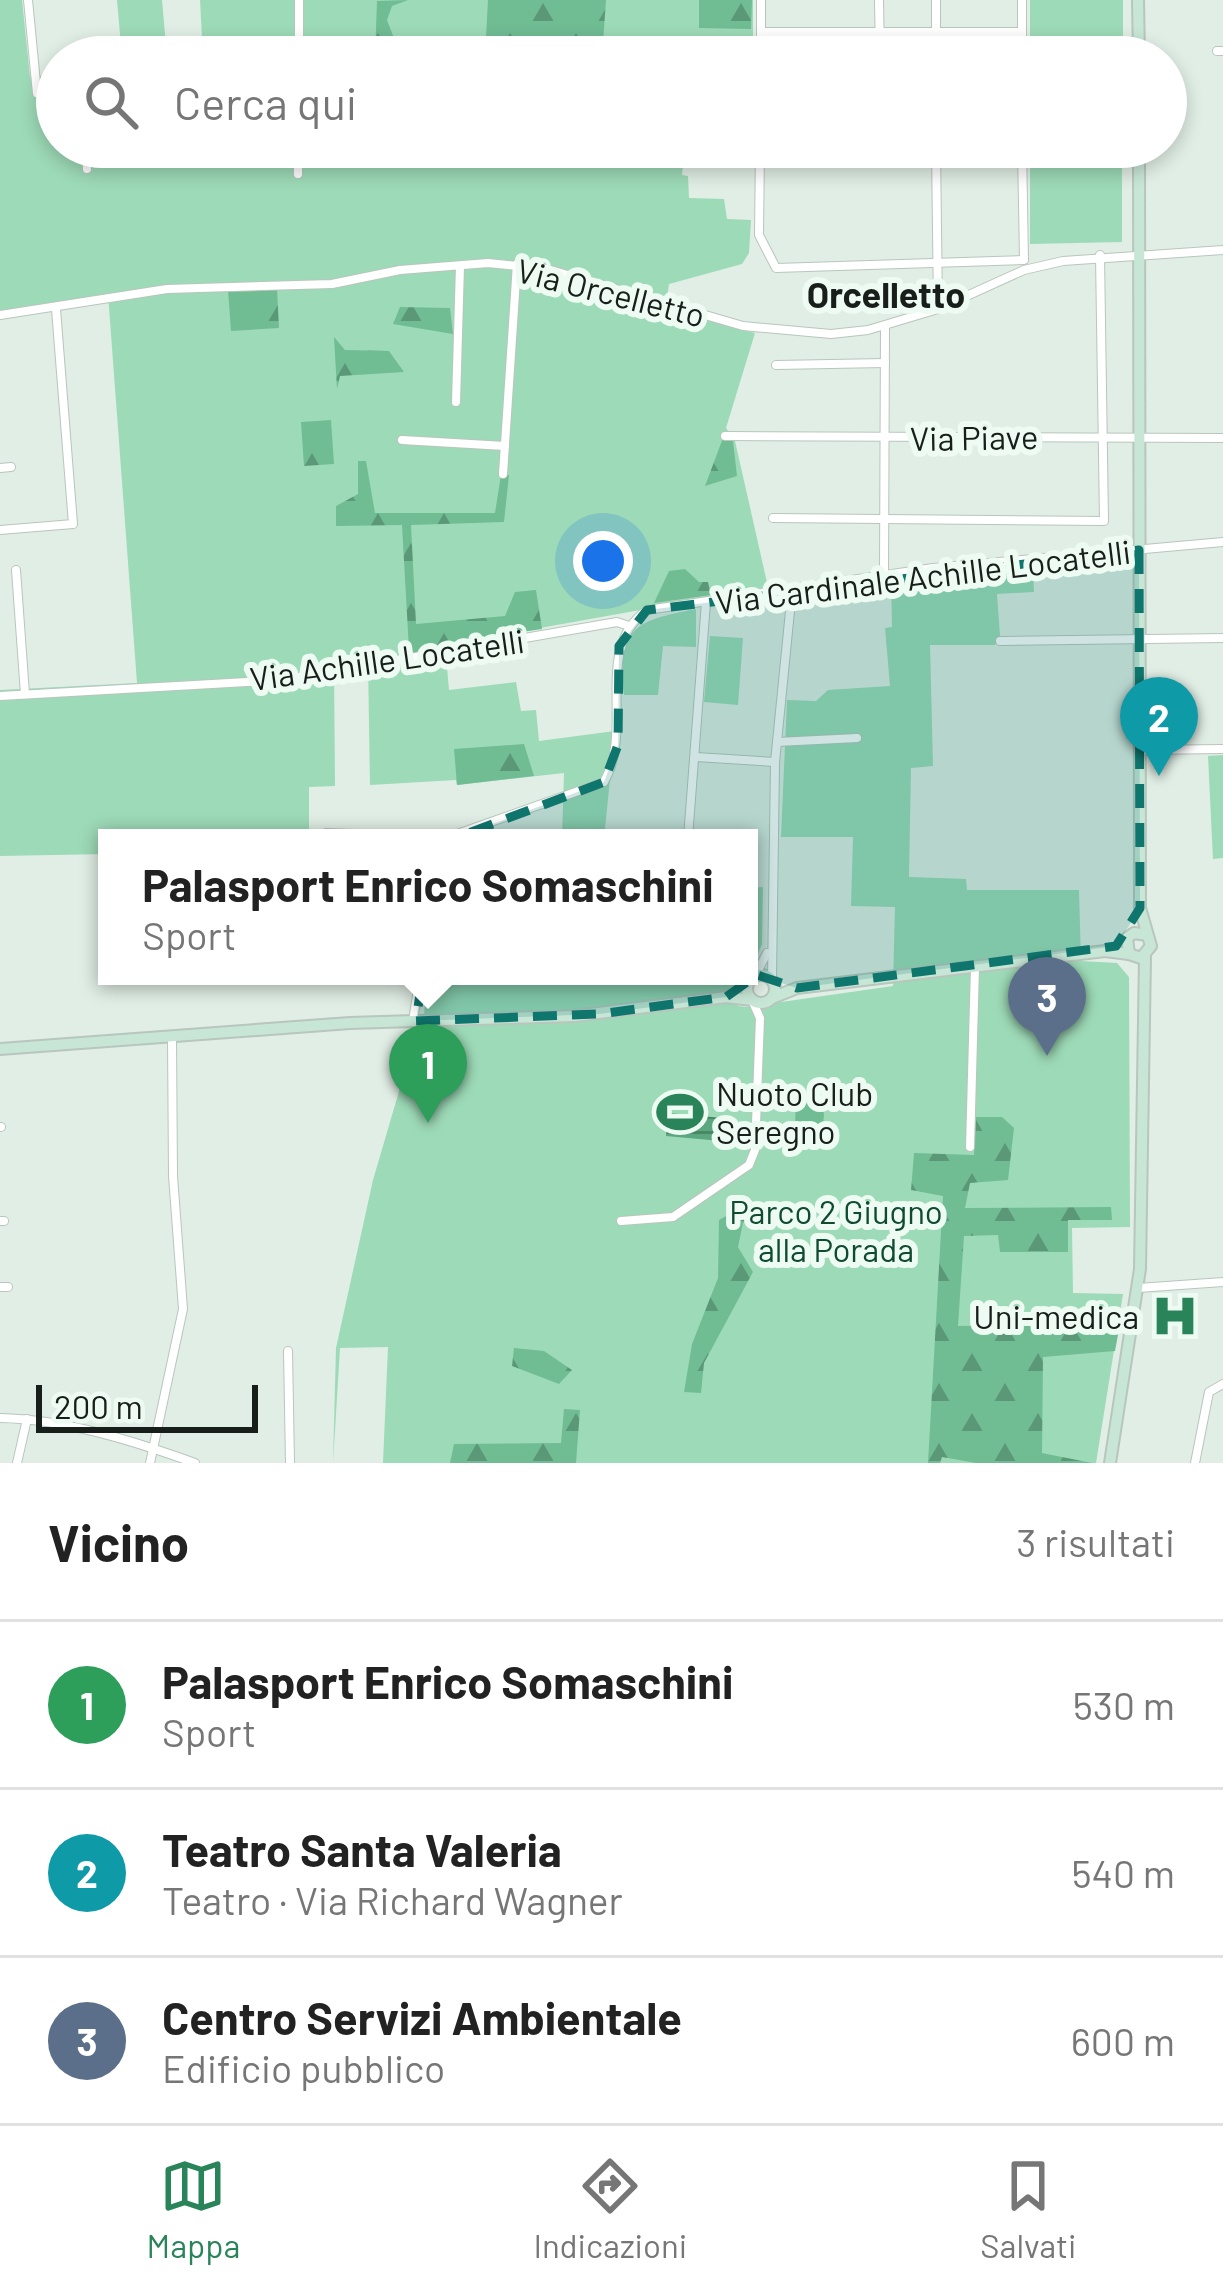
<!DOCTYPE html>
<html lang="it">
<meta charset="utf-8">
<style>
:root{--surface:#fff;--page:#f6f6f6;--text:#222;--muted:#767676;--line:#e0e0e0;--accent:#298459}
body{margin:0;font-family:Barlow,sans-serif;background:var(--page);color:var(--text)}
.scale{position:absolute;left:36px;bottom:30px;width:222px;box-sizing:border-box;padding-left:12px;border:6px solid #181e1a;border-top:0;font-size:33px;line-height:42px;white-space:nowrap;color:#181e1a;-webkit-text-stroke:9px #edfbf2;paint-order:stroke}
.you{position:absolute;left:603px;top:561px;width:42px;height:42px;margin:-30px;border:9px solid #fff;border-radius:50%;background:#1a73e8;box-shadow:0 0 0 18px #1a73e833}
.badge{display:grid;place-items:center;width:78px;height:78px;border-radius:50%;background:var(--accent);color:#fff;font-size:39px;font-weight:700}
.pin{position:absolute;translate:-50% -99px;filter:drop-shadow(0 3px 6px #0008)}
.pin::after{content:'';position:absolute;top:63px;width:42px;height:36px;background:inherit;clip-path:polygon(0 0,100% 0,50% 100%)}
.popup{position:absolute;left:98px;top:829px;width:660px;height:156px;box-sizing:border-box;display:grid;place-content:center;border-radius:0px;background:var(--surface);filter:drop-shadow(0 3px 9px #0005);font-size:39px;white-space:nowrap;color:var(--muted)}
.popup b{font-size:45px;color:var(--text)}
.popup::after{content:'';position:absolute;left:50%;top:100%;margin-left:-24px;border:24px solid transparent;border-top-color:var(--surface)}
.list{margin:0;padding:0;list-style:none}
h2{display:flex;justify-content:space-between;align-items:center;height:156px;margin:0;padding:0 48px;font-size:51px}
h2 small{font-size:39px;font-weight:400;color:var(--muted)}
.list li{display:grid;grid-template-columns:78px 1fr auto;gap:36px;align-items:center;box-sizing:border-box;height:168px;padding:0 48px;border-top:3px solid var(--line)}
.list b{display:block;font-size:45px;white-space:nowrap}
.list p{margin:0;font-size:39px;white-space:nowrap;color:var(--muted)}
.list em{font-size:39px;font-style:normal;color:var(--muted)}
.icon{flex:none;width:66px;height:66px;fill:none;stroke:currentColor;stroke-width:2;stroke-linecap:round;stroke-linejoin:round}
.map{position:relative;flex:none;width:1223px;height:1463px;overflow:hidden}
.search{position:absolute;background:var(--surface);box-shadow:0 6px 18px #0003;left:36px;right:36px;top:36px;height:132px;display:flex;align-items:center;gap:30px;box-sizing:border-box;padding:0 42px;border-radius:66px;color:var(--muted);font-size:45px}
.sheet{height:660px;background:var(--surface)}
nav{display:flex;justify-content:space-around;align-items:center;box-sizing:border-box;height:168px;border-top:3px solid var(--line);background:var(--surface);font-size:33px;color:var(--muted)}
nav a{display:grid;justify-items:center;gap:6px}
nav .on{color:var(--accent)}
.map>svg:first-child{display:block}
</style>
<div class="map">
<svg width="1223" height="1463" viewBox="0 0 1223 1463">
<defs>
<pattern id="forest-firs" width="22" height="20" patternUnits="userSpaceOnUse" patternTransform="scale(3)"><rect width="22" height="20" fill="#70bc93"/><path d="M5 1l3.5 6h-7zM16 11l3.5 6h-7z" fill="#5b9877"/></pattern>
<pattern id="water-rules" width="6" height="5" patternUnits="userSpaceOnUse" patternTransform="scale(3)"><rect width="6" height="5" fill="#5ba77f"/><path d="M0 2.5h6" fill="none" stroke="#4a8767"/></pattern>
</defs>
<rect width="100%" height="100%" fill="#e0eee5"/>
<!-- green -->
<g fill="#9ddab7">
<polygon points="0,0 22,0 30,77 57,74 57,147 685,147 682,175 688,176 689,198 724,199 727,219 751,220 749,253 742,264 669,284 666,304 671,310 755,333 726,428 735,441 768,587 445,645 449,690 516,682 521,711 536,710 539,741 615,731 604,838 562,838 564,773 457,785 456,780 370,785 368,660 334,667 335,786 309,787 309,838 107,838 107,854 0,856 0,690 137,683 108,294 0,311"/>
<polygon points="117,0 162,0 167,57 122,57"/>
<polygon points="200,0 753,0 753,57 203,57"/>
<rect x="1030" y="0" width="93" height="57"/>
<polygon points="1030,147 1122,147 1122,242 1030,244"/>
<polygon points="1033,571 1034,592 997,594 1000,636 995,645 930,645 933,766 911,768 909,877 966,879 967,890 1079,890 1081,961 1117,963 1129,977 1130,1227 1072,1228 1073,1293 1123,1294 1096,1463 383,1463 388,1347 340,1348 333,1463 336,1348 373,1180 417,1030 423,1028 427,976 747,976 735,986 738,1006 746,1007 893,986 895,907 851,906 853,837 781,837 787,700 816,701 828,690 890,686 885,628 892,627 891,579"/>
<path d="M696,609V647L663,646L658,695H624C618,628 633,621 696,609Z"/>
<polygon points="710,636 743,638 738,705 704,702"/>
<polygon points="1223,755 1223,858 1213,859 1208,756"/>
<polygon points="763,887 762,944 749,974 749,888"/>
</g>
<!-- forest -->
<g fill="url(#forest-firs)">
<polygon points="408,0 392,6 387,20 397,46 385,48 385,57 375,57 377,1"/>
<polygon points="488,0 606,0 602,57 485,56"/>
<polygon points="699,0 752,0 751,29 699,28"/>
<polygon points="277,288 279,328 231,331 228,290"/>
<polygon points="400,307 450,308 453,334 393,324"/>
<polygon points="334,337 345,350 389,351 404,372 340,376 337,389"/>
<polygon points="331,420 334,464 304,466 301,422"/>
<polygon points="723,438 733,441 737,476 705,486"/>
<polygon points="358,461 366,461 375,513 495,513 501,475 509,475 504,522 411,525 416,624 505,616 515,592 536,590 542,629 445,643 445,651 369,664 409,650 402,525 336,526 336,506 358,494"/>
<polygon points="685,569 699,582 708,582 711,595 654,603 669,571"/>
<polygon points="524,744 534,776 457,785 454,749"/>
<polygon points="796,1095 808,1095 824,1113 823,1130 795,1130"/>
<polygon points="976,1117 1002,1117 1014,1128 1008,1180 970,1183 965,1208 1111,1207 1112,1220 1068,1220 1068,1252 1000,1252 998,1235 964,1236 958,1326 1120,1324 1115,1351 1043,1357 1042,1453 1092,1463 976,1463 942,1457 940,1463 928,1463 943,1196 911,1190 914,1153 974,1155"/>
<polygon points="754,1201 761,1209 743,1223 738,1247 753,1272 704,1363 701,1393 684,1392 692,1344 718,1278 719,1220"/>
<polygon points="514,1348 544,1351 572,1370 559,1384 512,1366"/>
<polygon points="564,1409 580,1410 576,1463 450,1463 454,1444 561,1443"/>
</g>
<!-- water -->
<polygon fill="url(#water-rules)" points="668,1113 723,1118 721,1141 666,1136"/>
<g fill="none" stroke-linecap="round" stroke-linejoin="round">
<defs>
<g id="street">
<polyline points="28,0 37,93 57,91"/>
<polyline points="879,0 880,57"/>
<polyline points="761,32 1022,32"/>
<polyline points="1217,51 1223,51"/>
<polyline points="299,57 299,0"/>
<polyline points="761,57 761,0"/>
<polyline points="936,57 936,0"/>
<polyline points="1022,57 1022,0"/>
<polyline points="86,147 87,169"/>
<polyline points="298,147 298,174"/>
<polyline points="760,147 759,235 776,268 1024,260"/>
<polyline points="823,147 823,151 1022,151"/>
<polyline points="936,148 938,309"/>
<polyline points="1022,148 1024,259"/>
<polyline points="0,315 167,289 332,284 400,270 488,263 547,269 743,326 831,334 868,330 938,309 1024,270 1063,261 1223,250"/>
<polyline points="776,365 885,363"/>
<polyline points="456,402 460,266"/>
<polyline points="725,436 1223,438"/>
<polyline points="402,440 505,446"/>
<polyline points="0,468 11,467"/>
<polyline points="503,474 517,264"/>
<polyline points="773,518 1104,521 1100,255"/>
<polyline points="0,530 73,524 56,309"/>
<polyline points="16,570 25,694"/>
<polyline points="884,574 885,326"/>
<polyline points="1000,641 1223,638"/>
<polyline points="0,696 283,680 617,622 629,626"/>
<polyline points="777,742 857,738"/>
<polyline points="1141,750 1223,749"/>
<polyline points="696,757 775,762"/>
<polyline points="326,833 447,837"/>
<path d="M446,838L604,782C635,728 592,649 647,610L933,568L1223,542"/>
<polyline points="688,838 706,602"/>
<polyline points="755,976 767,953"/>
<polyline points="772,979 775,762 792,591"/>
<polyline points="413,1021 420,976"/>
<polyline points="0,1127 1,1127"/>
<polyline points="970,1147 975,967"/>
<polyline points="0,1221 4,1221"/>
<polyline points="621,1221 673,1217 749,1165 755,1150 760,1018 752,1000"/>
<polyline points="0,1287 8,1287"/>
<polyline points="1138,1288 1223,1282"/>
<polyline points="288,1351 290,1463"/>
<path d="M0,1418C64,1419 134,1441 195,1463"/>
<polyline points="17,1463 27,1419"/>
<polyline points="150,1463 183,1309 173,1176 172,1037"/>
<polyline points="1195,1463 1209,1392 1223,1384"/>
</g>
<g id="secondary">
<polyline points="1138,0 1139,57"/>
<polyline points="1139,147 1140,908 1151,946 1141,958 1129,954 1127,938 1134,933 1147,935"/>
<circle cx="761" cy="989" r="14"/>
<polyline points="772,998 797,988 1105,951 1129,954"/>
<polyline points="0,1049 350,1023 575,1016 726,997 752,1000"/>
<polyline points="1110,1463 1140,1269 1145,957"/>
</g>
</defs>
<!-- street casing -->
<use href="#street" stroke="#b8c6bd" stroke-width="10"/>
<!-- secondary casing -->
<use href="#secondary" stroke="#b8c6bd" stroke-width="14"/>
<!-- street -->
<use href="#street" stroke="#fff" stroke-width="8"/>
<!-- secondary -->
<use href="#secondary" stroke="#c7e6d6" stroke-width="10"/>
</g>
<!-- marked area -->
<path fill="#0f766e" fill-opacity="0.2" stroke="#0f766e" stroke-width="9" stroke-dasharray="24 15" stroke-linejoin="round" d="M1139,550L1140,908L1116,946L797,988L757,975L726,997L599,1014L416,1021L442,843L604,782L618,745L619,646L647,610Z"/>
<!-- icons -->
<defs>
<symbol id="stadium-bare" viewBox="-9 -9 18 18"><path d="M0-5a6.5 5 0 1 0 0 10a6.5 5 0 1 0 0-10ZM-3.5-1.8h7v3.6h-7Z" fill="#298459" stroke="#edfbf2" stroke-width="2.5" paint-order="stroke"/></symbol>
<symbol id="hospital-bare" viewBox="-9 -9 18 18"><path d="M-5-5h3v3.5h4V-5h3V5h-3V1.5h-4V5h-3Z" fill="#298459" stroke="#edfbf2" stroke-width="2.5" paint-order="stroke"/></symbol>
</defs>
<g fill-rule="evenodd">
<use href="#stadium-bare" x="647" y="1079" width="66" height="66"/>
<use href="#hospital-bare" x="1142" y="1283" width="66" height="66"/>
</g>
<g text-anchor="middle" dominant-baseline="central" stroke-width="12" stroke-linejoin="round" paint-order="stroke">
<!-- street labels -->
<g font-size="33" fill="#181e1a" stroke="#edfbf2">
<text transform="translate(611 292) rotate(14)">Via Orcelletto</text>
<text transform="translate(974 437) rotate(-1)">Via Piave</text>
<text transform="translate(923 576) rotate(-7)">Via Cardinale Achille Locatelli</text>
<text transform="translate(387 659) rotate(-8)">Via Achille Locatelli</text>
</g>
<!-- poi labels -->
<g font-size="33" fill="#181e1a" stroke="#edfbf2" text-anchor="start">
<text x="716" y="1093">Nuoto Club<tspan x="716" dy="38">Seregno</tspan></text>
<text x="1139" y="1316" text-anchor="end">Uni-medica</text>
</g>
<!-- park labels -->
<g font-size="33" fill="#0f4b30" stroke="#edfbf2">
<text x="836" y="1211">Parco 2 Giugno<tspan x="836" dy="38">alla Porada</tspan></text>
</g>
<!-- neighbourhood labels -->
<g font-size="36" font-weight="bold" fill="#181e1a" stroke="#edfbf2">
<text x="886" y="293">Orcelletto</text>
</g>
</g>
</svg>
<div class="scale">200 m</div>
<div class="you"></div>
<div class="pin badge" style="left:428px;top:1123px;background:#2e9e5b">1</div>
<div class="popup"><b>Palasport Enrico Somaschini</b>Sport</div>
<div class="pin badge" style="left:1159px;top:776px;background:#0f9aa8">2</div>
<div class="pin badge" style="left:1047px;top:1056px;background:#5c6f8a">3</div>
<div class="search"><svg class="icon" aria-label="search" viewBox="0 0 24 24"><circle cx="10" cy="10" r="6"/><path d="M15 15l6 6"/></svg>Cerca qui</div>
</div>
<section class="sheet">
<h2>Vicino<small>3 risultati</small></h2>
<ul class="list">
<li><span class="badge" style="background:#2e9e5b">1</span><div><b>Palasport Enrico Somaschini</b><p>Sport</p></div><em>530 m</em></li>
<li><span class="badge" style="background:#0f9aa8">2</span><div><b>Teatro Santa Valeria</b><p>Teatro · Via Richard Wagner</p></div><em>540 m</em></li>
<li><span class="badge" style="background:#5c6f8a">3</span><div><b>Centro Servizi Ambientale</b><p>Edificio pubblico</p></div><em>600 m</em></li>
</ul>
</section>
<nav>
<a class="on"><svg class="icon" aria-label="map" viewBox="0 0 24 24"><path d="M3 6l6-2 6 2 6-2v14l-6 2-6-2-6 2zM9 4v14M15 6v14"/></svg>Mappa</a>
<a><svg class="icon" aria-label="directions" viewBox="0 0 24 24"><path d="M12 3l9 9-9 9-9-9zM9 14v-3h6M13 9l2 2-2 2"/></svg>Indicazioni</a>
<a><svg class="icon" aria-label="saved" viewBox="0 0 24 24"><path d="M7 4h10v16l-5-4-5 4z"/></svg>Salvati</a>
</nav>
